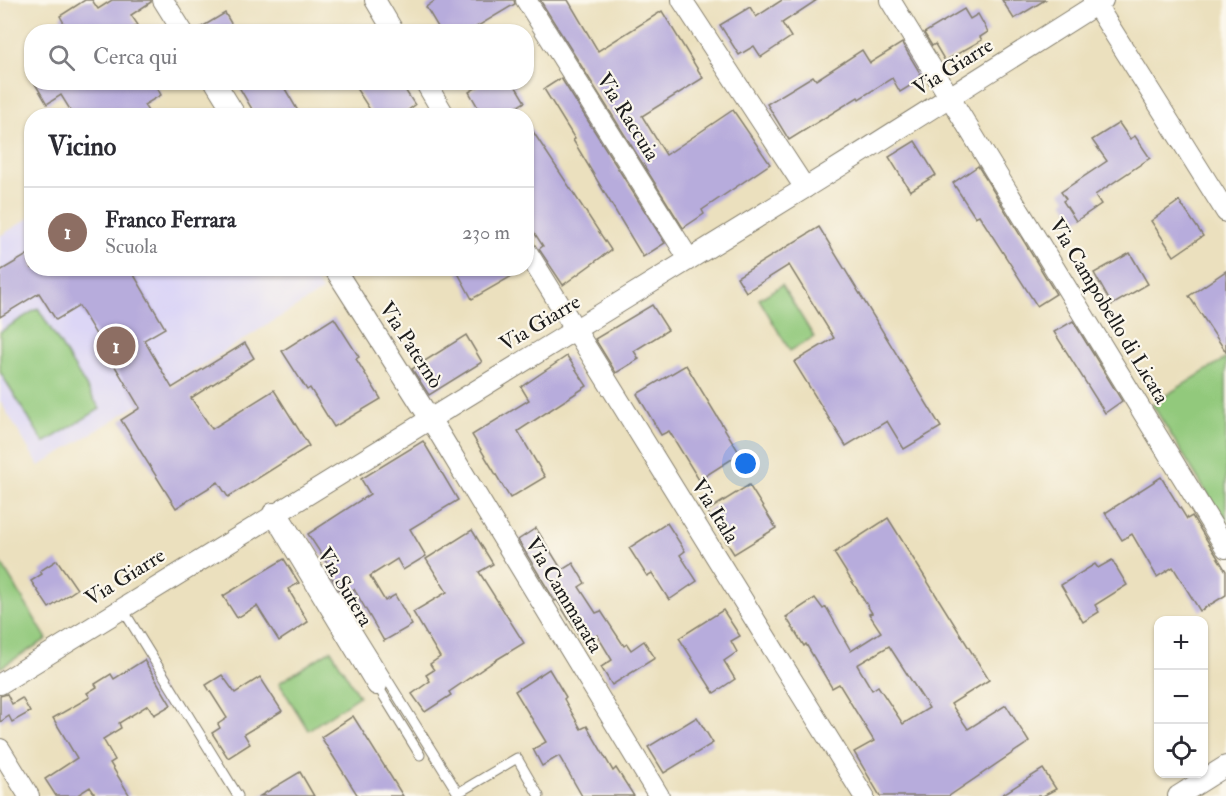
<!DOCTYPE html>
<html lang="it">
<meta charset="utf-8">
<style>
:root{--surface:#fff;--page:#f7f7f7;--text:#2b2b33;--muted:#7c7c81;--line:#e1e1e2;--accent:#0f766e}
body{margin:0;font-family:"IM FELL Double Pica",serif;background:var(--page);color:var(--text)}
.controls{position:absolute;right:18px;bottom:18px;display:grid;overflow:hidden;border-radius:12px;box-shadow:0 2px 4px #0004}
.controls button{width:54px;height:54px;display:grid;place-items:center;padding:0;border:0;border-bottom:2px solid var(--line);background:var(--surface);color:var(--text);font:30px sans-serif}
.you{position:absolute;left:746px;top:464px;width:21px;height:21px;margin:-15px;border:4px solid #fff;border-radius:50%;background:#1a73e8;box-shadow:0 0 0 9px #1a73e833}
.badge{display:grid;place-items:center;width:39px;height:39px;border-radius:50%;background:var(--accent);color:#fff;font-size:20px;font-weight:700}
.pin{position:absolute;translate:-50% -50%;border:3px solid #fff;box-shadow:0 2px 6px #0006}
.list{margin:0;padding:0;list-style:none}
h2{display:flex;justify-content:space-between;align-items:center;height:78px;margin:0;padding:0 24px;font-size:26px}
h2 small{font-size:20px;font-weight:400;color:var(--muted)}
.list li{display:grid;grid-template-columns:39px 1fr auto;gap:18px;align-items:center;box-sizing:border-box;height:90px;padding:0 24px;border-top:2px solid var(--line)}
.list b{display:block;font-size:22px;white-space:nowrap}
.list p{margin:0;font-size:20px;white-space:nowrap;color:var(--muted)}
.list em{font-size:20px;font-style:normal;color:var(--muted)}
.icon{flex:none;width:33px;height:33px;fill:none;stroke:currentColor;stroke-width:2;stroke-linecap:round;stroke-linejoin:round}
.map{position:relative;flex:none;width:1226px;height:796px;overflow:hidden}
.search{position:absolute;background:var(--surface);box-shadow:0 2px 4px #0004;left:24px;top:24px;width:510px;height:66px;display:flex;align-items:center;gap:15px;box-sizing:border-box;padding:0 21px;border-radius:24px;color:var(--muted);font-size:22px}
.panel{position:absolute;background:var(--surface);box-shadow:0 2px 4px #0004;left:24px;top:108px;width:510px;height:168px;border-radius:24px}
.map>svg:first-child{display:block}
</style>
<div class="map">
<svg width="1226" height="796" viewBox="0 0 1226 796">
<rect width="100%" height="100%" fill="#fbf7ec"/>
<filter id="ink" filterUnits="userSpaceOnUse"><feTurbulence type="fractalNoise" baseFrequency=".0167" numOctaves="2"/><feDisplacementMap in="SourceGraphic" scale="12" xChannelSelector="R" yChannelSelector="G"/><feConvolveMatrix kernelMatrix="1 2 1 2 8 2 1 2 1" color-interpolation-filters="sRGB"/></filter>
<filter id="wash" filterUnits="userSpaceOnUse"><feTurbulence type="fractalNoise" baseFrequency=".008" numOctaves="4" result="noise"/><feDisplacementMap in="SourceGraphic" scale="24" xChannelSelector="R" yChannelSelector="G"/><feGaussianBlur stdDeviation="1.35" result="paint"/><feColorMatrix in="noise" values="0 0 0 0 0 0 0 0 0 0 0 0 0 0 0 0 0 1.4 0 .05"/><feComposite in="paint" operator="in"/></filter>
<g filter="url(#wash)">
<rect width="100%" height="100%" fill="#ebe0be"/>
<!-- built -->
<polygon fill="#dcd6f6" points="31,217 32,268 308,269 322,291 39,466 0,401 0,236"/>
<!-- green -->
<g fill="#92c97b" stroke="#57724c" stroke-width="1.5">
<polygon points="782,285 814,337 790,351 759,299"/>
<polygon points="38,308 100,409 44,443 0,372 0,332"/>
<polygon points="1226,358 1226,524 1152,404"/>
<polygon points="1,563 47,639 0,668 0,564"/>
<polygon points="331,650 359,696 308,730 279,683"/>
</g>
<g id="blocks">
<!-- building -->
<g fill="#b7acdc" fill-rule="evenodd">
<polygon points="85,0 92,0 98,9 112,0 151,0 151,2 131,15 138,25 127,32 69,32 60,16"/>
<polygon points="436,0 514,0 515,4 468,32 441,32 426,7"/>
<polygon points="540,0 568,0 598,51 662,11 703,78 642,116 666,155 733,110 770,164 702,210 704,214 683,228"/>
<polygon points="782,0 817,0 782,23 791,37 761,57 754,46 739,55 720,25 750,7 756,17"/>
<polygon points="1002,0 1045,0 1014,19"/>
<polygon points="964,9 970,19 978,14 988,32 980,37 982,40 945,61 935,44 932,46 924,33"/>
<polygon points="225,13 236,32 195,32 195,31"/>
<polygon points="902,43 923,78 900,92 892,78 859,99 858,97 789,140 767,104 813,76 816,80 862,50 870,63"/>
<polygon points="561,78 665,243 643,257 573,140 575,139 544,89"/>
<polygon points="34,82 154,82 161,95 144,105 151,116 74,116 61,95 47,104"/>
<polygon points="236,82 281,82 301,116 256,116"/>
<polygon points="352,82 400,82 415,105 400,116 374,116"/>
<polygon points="485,82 513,82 525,102 501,116 483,116 469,92"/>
<polygon points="526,121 611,250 563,285 539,249 543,246 526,220"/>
<polygon points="1119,123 1130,139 1135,136 1150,158 1095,195 1101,204 1076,221 1063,201 1066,199 1061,192 1107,161 1092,140"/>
<polygon points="915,141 936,175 910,191 889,157"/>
<polygon points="978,166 1056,294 1037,306 979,215 975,217 953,183"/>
<polygon points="1179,201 1203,236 1174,256 1151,221"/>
<polygon points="819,227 941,427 904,449 887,421 846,446 794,362 834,338 789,265 746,292 737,277"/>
<polygon points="32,252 32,268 130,268 165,328 144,340 172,388 245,343 254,358 191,398 212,429 274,390 309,446 228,497 218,482 176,508 121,420 140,408 79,306 56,320 39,293 0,317 0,271"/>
<polygon points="1130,253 1148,284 1112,305 1094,273"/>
<polygon points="466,268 523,268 524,269 472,299 458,273"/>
<polygon points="1226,271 1226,352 1189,296"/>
<polygon points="652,305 668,330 634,351 639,359 616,373 595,339"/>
<polygon points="334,318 359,357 356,359 381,399 334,427 310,388 307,390 282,351"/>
<polygon points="1073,321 1122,401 1105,413 1054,332"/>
<polygon points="466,335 482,362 429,395 412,369"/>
<polygon points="567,356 587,386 518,431 545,477 510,498 472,435 529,400 521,387"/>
<polygon points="686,365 740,454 699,480 669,431 661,435 637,394"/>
<polygon points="423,441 458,500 410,529 426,556 403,570 397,559 370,576 385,601 395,595 412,625 384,641 354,589 343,596 328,571 331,569 308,534 370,494 361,479"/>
<polygon points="1161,477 1187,519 1192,516 1226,571 1226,595 1200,611 1173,567 1157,577 1132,534 1122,540 1105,513"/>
<polygon points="749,485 776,528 734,554 707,511"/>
<path d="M888,518L989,680L951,704L968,729L1006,705L1029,742L949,796H880L854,752L874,741L839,684L832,688L806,644L804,646L786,617L815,598L823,609L826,607L851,651L881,632L869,614L872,613L834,553ZM889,646L929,708L903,724L878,686L872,690L857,665Z"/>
<polygon points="667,523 685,551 680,555 697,581 669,600 652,573 647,576 629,548"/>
<polygon points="536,528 562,570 573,563 585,583 579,587 596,613 601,611 624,646 627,644 631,650 644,641 655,658 612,685 601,667 612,660 597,635 584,644 557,600 555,601 518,540"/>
<polygon points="472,530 493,564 479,572 524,643 496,660 449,692 451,695 425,712 412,694 430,681 426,675 434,670 430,664 440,657 413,612 447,592 426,559"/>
<polygon points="284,559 299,583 288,589 308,622 279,641 257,606 237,618 223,596"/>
<polygon points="57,560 77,589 49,608 31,581 42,574 40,571"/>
<polygon points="1112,560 1127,585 1095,605 1099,612 1083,622 1061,585 1095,564 1098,568"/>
<polygon points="723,610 740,636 731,641 737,652 724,661 735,679 714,693 679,638"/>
<polygon points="144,660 171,705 154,715 148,705 119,723 121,728 103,739 115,760 110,763 130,796 96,796 90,787 76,796 56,796 45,779 77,758 53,718 90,697 87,693 97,687 95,684 111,674 114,679"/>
<polygon points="549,669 566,697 564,699 581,729 587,726 613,771 616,768 634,796 582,796 559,756 542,766 533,749 546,742 515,691"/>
<polygon points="222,675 235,693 260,677 282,711 244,734 250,744 228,758 212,733 220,728 218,724 227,718 206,685"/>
<polygon points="7,694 12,704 22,698 30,712 12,722 9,716 0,722 0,696"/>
<polygon points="353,716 403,796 358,796 321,737"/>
<polygon points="697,717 713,743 664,773 648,747"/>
<polygon points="1043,769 1056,789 1043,796 1000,796"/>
<polygon points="300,772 314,796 260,796"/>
</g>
</g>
</g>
<g filter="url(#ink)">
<use href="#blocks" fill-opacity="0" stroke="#847e6d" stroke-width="1.5"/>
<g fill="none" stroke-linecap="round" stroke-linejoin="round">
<defs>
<g id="service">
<polyline points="283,512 458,793 517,758 539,796"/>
<polyline points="122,608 238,796"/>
<polyline points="377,685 420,755"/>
</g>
<g id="minor">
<polyline points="163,0 183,32"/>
<polyline points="375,0 394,32"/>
<polyline points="526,0 689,259"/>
<polyline points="682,0 805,188"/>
<polyline points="890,0 1226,548"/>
<polyline points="1093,0 1226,212"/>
<polyline points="215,82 236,116"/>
<polyline points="425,82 445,116"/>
<polyline points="526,250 864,796"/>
<polyline points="334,268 439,433 659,796"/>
<polyline points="273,513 377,685"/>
<path d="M0,684C267,517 537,354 805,188C905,126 1004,62 1103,0"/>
<polyline points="0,749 29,796"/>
<polyline points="1178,796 1226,766"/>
</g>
</defs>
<!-- service casing -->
<use href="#service" stroke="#847e6d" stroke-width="11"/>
<!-- minor casing -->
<use href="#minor" stroke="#847e6d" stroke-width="22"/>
<!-- service -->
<use href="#service" stroke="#fff" stroke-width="9"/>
<!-- minor -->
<use href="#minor" stroke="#fff" stroke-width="20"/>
</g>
</g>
<g text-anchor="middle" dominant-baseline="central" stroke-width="4.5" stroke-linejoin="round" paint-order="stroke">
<!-- street labels -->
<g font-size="21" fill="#1c1c1c" stroke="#fbf7ec">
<text transform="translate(953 67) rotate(-32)">Via Giarre</text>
<text transform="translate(628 117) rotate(58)">Via Raccuia</text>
<text transform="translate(1109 311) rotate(59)">Via Campobello di Licata</text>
<text transform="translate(540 323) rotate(-31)">Via Giarre</text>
<text transform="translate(411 345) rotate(57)">Via Paternò</text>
<text transform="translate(715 511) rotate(58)">Via Itala</text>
<text transform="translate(125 577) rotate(-32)">Via Giarre</text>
<text transform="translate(345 587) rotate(59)">Via Sutera</text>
<text transform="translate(564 595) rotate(59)">Via Cammarata</text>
</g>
</g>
</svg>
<div class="controls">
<button>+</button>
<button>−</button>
<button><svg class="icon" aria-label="locate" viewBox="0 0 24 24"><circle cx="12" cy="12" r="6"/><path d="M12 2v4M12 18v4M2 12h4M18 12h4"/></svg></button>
</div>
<div class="you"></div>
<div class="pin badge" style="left:116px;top:346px;background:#8d6e63">1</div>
<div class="search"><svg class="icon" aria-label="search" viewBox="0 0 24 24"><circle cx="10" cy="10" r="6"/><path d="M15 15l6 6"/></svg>Cerca qui</div>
<section class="panel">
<h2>Vicino<small></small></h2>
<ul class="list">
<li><span class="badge" style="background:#8d6e63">1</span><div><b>Franco Ferrara</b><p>Scuola</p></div><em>230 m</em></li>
</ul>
</section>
</div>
